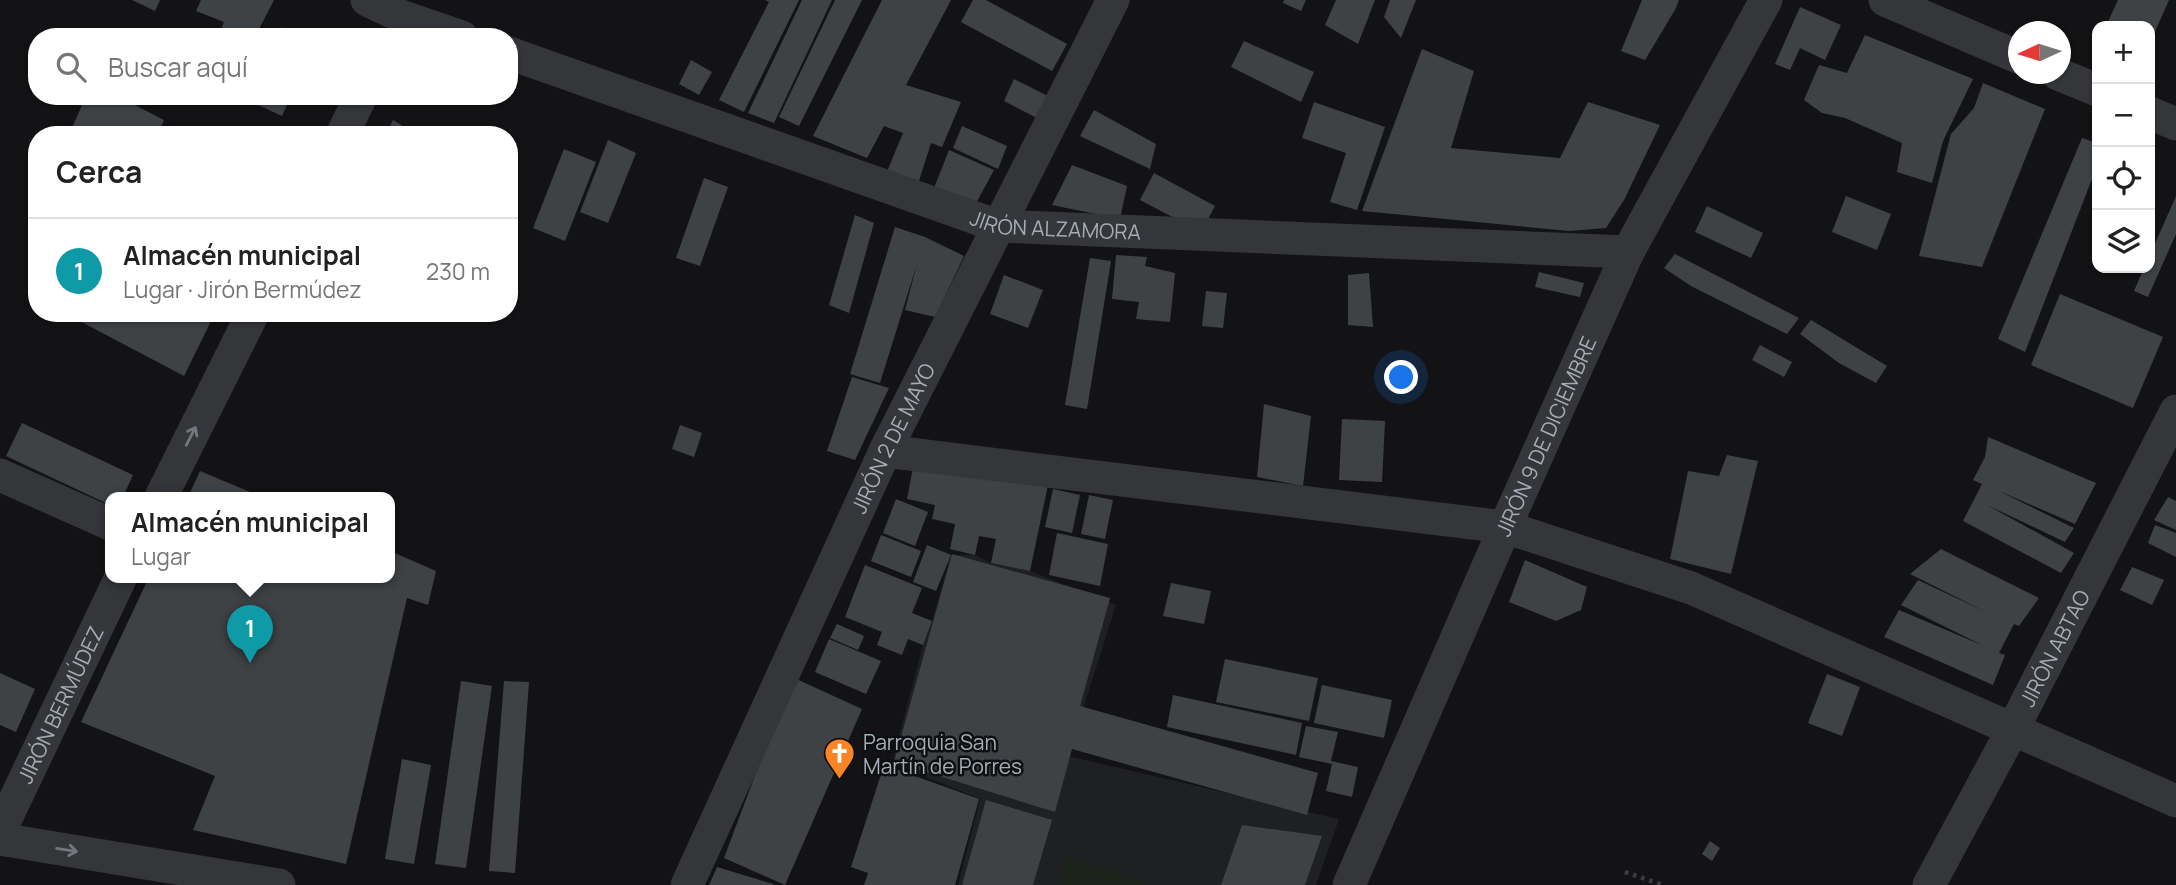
<!DOCTYPE html>
<html lang="es">
<meta charset="utf-8">
<style>
:root{--surface:#fff;--page:#f2f2f2;--text:#222;--muted:#767676;--line:#e0e0e0;--accent:#b45309}
body{margin:0;font-family:Manrope,sans-serif;background:var(--page);color:var(--text)}
.controls{position:absolute;right:21px;top:21px;display:grid;overflow:hidden;border-radius:14px;box-shadow:0 2px 5px #0004}
.controls button{width:63px;height:63px;display:grid;place-items:center;padding:0;border:0;border-bottom:2px solid var(--line);background:var(--surface);color:var(--text);font:35px sans-serif}
.compass{position:absolute;left:2008px;top:21px;width:63px;height:63px;border-radius:50%;background:var(--surface);box-shadow:0 2px 5px #0004;rotate:266deg}
.you{position:absolute;left:1402px;top:378px;width:24px;height:24px;margin:-18px;border:5px solid #fff;border-radius:50%;background:#1a73e8;box-shadow:0 0 0 10px #1a73e833}
.badge{display:grid;place-items:center;width:46px;height:46px;border-radius:50%;background:var(--accent);color:#fff;font-size:23px;font-weight:700}
.pin{position:absolute;translate:-50% -58px;filter:drop-shadow(0 2px 4px #0008)}
.pin::after{content:'';position:absolute;top:37px;width:24px;height:21px;background:inherit;clip-path:polygon(0 0,100% 0,50% 100%)}
.popup{position:absolute;left:105px;top:492px;width:290px;height:91px;box-sizing:border-box;display:grid;place-content:center;border-radius:14px;background:var(--surface);filter:drop-shadow(0 2px 5px #0005);font-size:23px;white-space:nowrap;color:var(--muted)}
.popup b{font-size:26px;color:var(--text)}
.popup::after{content:'';position:absolute;left:50%;top:100%;margin-left:-14px;border:14px solid transparent;border-top-color:var(--surface)}
.list{margin:0;padding:0;list-style:none}
h2{display:flex;justify-content:space-between;align-items:center;height:91px;margin:0;padding:0 28px;font-size:30px}
h2 small{font-size:23px;font-weight:400;color:var(--muted)}
.list li{display:grid;grid-template-columns:46px 1fr auto;gap:21px;align-items:center;box-sizing:border-box;height:105px;padding:0 28px;border-top:2px solid var(--line)}
.list b{display:block;font-size:26px;white-space:nowrap}
.list p{margin:0;font-size:23px;white-space:nowrap;color:var(--muted)}
.list em{font-size:23px;font-style:normal;color:var(--muted)}
.icon{flex:none;width:38px;height:38px;fill:none;stroke:currentColor;stroke-width:2;stroke-linecap:round;stroke-linejoin:round}
.map{position:relative;flex:none;width:2176px;height:885px;overflow:hidden}
.search{position:absolute;background:var(--surface);box-shadow:0 2px 5px #0004;left:28px;top:28px;width:490px;height:77px;display:flex;align-items:center;gap:18px;box-sizing:border-box;padding:0 24px;border-radius:28px;color:var(--muted);font-size:26px}
.panel{position:absolute;background:var(--surface);box-shadow:0 2px 5px #0004;left:28px;top:126px;width:490px;height:196px;border-radius:28px}
.map>svg:first-child{display:block}
</style>
<div class="map">
<svg width="2176" height="885" viewBox="0 0 2176 885">
<rect width="100%" height="100%" fill="#131315"/>
<!-- built -->
<polygon fill="#1f2022" points="951,555 975,555 991,563 1030,571 1116,605 1068,756 1339,819 1316,885 958,885 980,799 892,763 923,645 932,621"/>
<!-- green -->
<polygon fill="#1c231b" points="1068,858 1152,885 1059,885"/>
<!-- building -->
<g fill="#3f4245">
<polygon points="132,0 160,0 155,11"/>
<polygon points="201,0 274,0 255,37 218,37 224,22 196,11"/>
<polygon points="765,0 799,0 744,112 719,100 769,2"/>
<polygon points="802,0 832,0 774,123 748,113"/>
<polygon points="835,0 862,0 799,126 779,117"/>
<polygon points="882,0 951,0 906,85 961,102 942,147 931,143 918,184 886,174 903,133 884,126 867,158 813,136"/>
<polygon points="973,0 986,0 1067,44 1052,71 961,22"/>
<polygon points="1284,0 1306,0 1301,11 1283,3"/>
<polygon points="1336,0 1375,0 1358,44 1325,25"/>
<polygon points="1390,0 1416,0 1401,38 1384,17"/>
<polygon points="1642,0 1679,0 1676,8 1645,60 1621,51"/>
<polygon points="2118,0 2169,0 2150,43 2150,26 2106,26"/>
<polygon points="1800,7 1841,25 1825,60 1800,48 1790,70 1775,64"/>
<polygon points="281,27 302,37 277,37"/>
<polygon points="1865,35 1973,79 1943,141 1932,183 1897,172 1902,143 1845,118 1822,113 1804,100 1819,65 1847,73"/>
<polygon points="1244,41 1314,72 1301,102 1231,67"/>
<polygon points="1422,49 1474,71 1451,148 1560,158 1588,102 1660,125 1624,200 1606,228 1569,231 1362,211"/>
<polygon points="691,60 712,72 699,95 679,84"/>
<polygon points="1014,79 1048,96 1037,118 1004,101"/>
<polygon points="1983,83 2045,109 1982,267 1919,256 1951,134 1974,108"/>
<polygon points="86,96 117,96 164,120 158,135 69,135"/>
<polygon points="251,96 291,96 282,116 249,101"/>
<polygon points="1314,102 1385,127 1357,210 1330,202 1346,153 1302,138"/>
<polygon points="1094,110 1156,144 1150,169 1080,136"/>
<polygon points="393,120 418,135 385,135"/>
<polygon points="962,126 1007,146 998,169 953,148"/>
<polygon points="2082,138 2097,143 2097,166 2025,352 1998,339"/>
<polygon points="608,140 636,153 608,223 580,212"/>
<polygon points="564,149 596,162 565,241 533,228"/>
<polygon points="949,150 994,170 975,205 934,188"/>
<polygon points="1072,165 1127,186 1120,219 1052,205"/>
<polygon points="1154,173 1215,206 1201,232 1140,200"/>
<polygon points="704,178 728,187 700,266 676,258"/>
<polygon points="1846,196 1891,214 1877,250 1832,232"/>
<polygon points="2176,196 2176,234 2148,297 2134,291 2144,268 2150,268 2150,255"/>
<polygon points="1707,206 1763,233 1751,258 1695,232"/>
<polygon points="855,215 874,223 849,313 829,305"/>
<polygon points="895,227 925,237 964,256 935,317 905,310 917,264 880,383 850,374"/>
<polygon points="1675,254 1799,318 1787,334 1691,286 1664,268"/>
<polygon points="1116,255 1147,257 1145,266 1175,273 1170,322 1136,319 1139,302 1112,299"/>
<polygon points="1090,258 1111,261 1087,409 1065,405"/>
<polygon points="1539,272 1584,283 1580,297 1535,287"/>
<polygon points="1369,273 1373,327 1348,325 1348,275"/>
<polygon points="1004,275 1043,290 1028,328 990,314"/>
<polygon points="1206,291 1227,293 1223,328 1202,326"/>
<polygon points="2060,294 2163,337 2133,408 2031,365"/>
<polygon points="74,313 215,313 184,376 72,317"/>
<polygon points="1811,320 1887,366 1876,383 1839,363 1800,334"/>
<polygon points="1760,345 1792,362 1784,377 1752,360"/>
<polygon points="852,377 889,388 855,460 827,451"/>
<polygon points="1264,404 1311,416 1303,486 1257,477"/>
<polygon points="1342,419 1385,421 1382,482 1339,480"/>
<polygon points="22,423 133,475 123,497 110,497 110,505 6,456"/>
<polygon points="680,425 702,433 694,457 672,449"/>
<polygon points="1988,437 2096,483 2075,524 1997,490 2074,528 2065,542 1987,505 2074,553 2061,573 1963,521 1982,484 1973,480 1985,457"/>
<polygon points="1727,455 1758,461 1731,574 1670,559 1688,471 1719,476"/>
<polygon points="915,457 1048,485 1030,571 991,563 996,539 979,536 975,555 950,549 955,524 932,519 935,505 907,499"/>
<polygon points="200,471 262,497 188,497"/>
<polygon points="1053,489 1080,495 1072,533 1045,527"/>
<polygon points="1089,495 1113,500 1105,539 1081,534"/>
<polygon points="2168,497 2176,501 2176,530 2154,520"/>
<polygon points="896,499 928,512 915,546 883,533"/>
<polygon points="2155,525 2176,533 2176,557 2148,543"/>
<polygon points="1057,533 1108,544 1100,586 1049,575"/>
<polygon points="881,535 921,551 911,577 871,561"/>
<polygon points="927,545 951,555 936,591 913,582"/>
<polygon points="1941,549 2039,598 2019,626 2014,624 1999,653 2005,655 1993,685 1884,637 1899,610 1984,646 1901,605 1918,580 1988,613 1910,574"/>
<polygon points="390,551 436,571 428,605 407,598 346,864 193,830 215,776 81,722 149,577 390,577"/>
<polygon points="952,554 1110,598 1080,706 1318,773 1307,815 1072,749 1055,812 894,762"/>
<polygon points="1525,560 1587,587 1581,610 1556,621 1509,602"/>
<polygon points="865,565 922,588 912,613 932,621 923,645 908,639 902,655 877,645 882,632 845,617"/>
<polygon points="2132,567 2164,580 2152,605 2120,590"/>
<polygon points="1171,583 1211,591 1204,624 1163,616"/>
<polygon points="837,624 864,636 858,650 830,638"/>
<polygon points="829,639 881,661 866,694 815,672"/>
<polygon points="1225,659 1318,678 1309,721 1216,702"/>
<polygon points="0,673 35,689 16,732 0,725"/>
<polygon points="1827,674 1860,687 1842,736 1808,723"/>
<polygon points="792,677 862,709 785,885 724,858"/>
<polygon points="461,681 492,686 466,868 435,864"/>
<polygon points="504,681 529,682 515,873 489,871"/>
<polygon points="1322,685 1392,700 1384,738 1314,723"/>
<polygon points="1173,695 1302,723 1296,755 1167,727"/>
<polygon points="1306,726 1338,732 1331,761 1358,767 1352,797 1326,791 1332,764 1299,757"/>
<polygon points="402,759 431,765 414,864 385,859"/>
<polygon points="884,765 979,799 955,885 864,885 868,873 851,867"/>
<polygon points="986,800 1052,820 1033,885 962,885"/>
<polygon points="1242,825 1322,836 1305,885 1221,885"/>
<polygon points="1710,841 1720,848 1712,861 1702,854"/>
<polygon points="717,867 773,884 773,885 709,885"/>
</g>
<g fill="none" stroke-linecap="round" stroke-linejoin="round">
<!-- path -->
<polyline stroke="#3a3e41" stroke-width="4.5" stroke-dasharray="3.5 5" stroke-linecap="butt" points="1625,872 1663,885"/>
<!-- street -->
<g stroke="#34363a" stroke-width="33">
<polyline points="367,0 401,16 462,37"/>
<polyline points="1885,0 2018,57"/>
<path id="s1" d="M509,53L998,226L1628,252"/>
<polyline points="2058,74 2097,90"/>
<polyline points="2150,113 2176,124"/>
<polyline points="342,135 361,96"/>
<polyline points="885,451 1505,527 1691,588 2176,801"/>
<polyline points="0,475 110,524"/>
<polyline points="161,497 253,313"/>
<path id="s2" d="M0,831L121,577"/>
<polyline points="0,839 279,885"/>
<path id="s3" d="M687,885L885,451L1113,0"/>
<path id="s4" d="M1349,885L1505,527L1628,252L1766,0"/>
<path id="s5" d="M1929,885L2013,729L2176,411"/>
</g>
</g>
<!-- one-way arrows -->
<defs><path id="oneway-shaft" d="M-6 0H5M1.5-3L5.5 0L1.5 3" fill="none" stroke-width="1.6" stroke-linecap="round" stroke-linejoin="round" transform="scale(1.75)"/></defs>
<g stroke="#72777e">
<use href="#oneway-shaft" transform="translate(191 436) rotate(-63)"/>
<use href="#oneway-shaft" transform="translate(67 850) rotate(9)"/>
</g>
<!-- icons -->
<defs>
<symbol id="church-pin" viewBox="-11 -11 22 30"><path d="M0 17L-7.5 6A9.5 9.5 0 1 1 7.5 6Z" fill="#fa8526" stroke="#0e0f10"/><path d="M-1.2-6h2.4v3.5h3.3v2.4h-3.3V6h-2.4V-.1h-3.3v-2.4h3.3Z" fill="#fff"/></symbol>
</defs>
<g fill-rule="evenodd">
<use href="#church-pin" x="822" y="736" width="35" height="47"/>
</g>
<g text-anchor="middle" dominant-baseline="central" stroke-width="5" stroke-linejoin="round" paint-order="stroke">
<!-- street labels -->
<g font-size="21" fill="#a4adb6" stroke="#0e0f10">
<text stroke="none"><textPath href="#s1" startOffset="576">JIRÓN ALZAMORA</textPath></text>
<text stroke="none"><textPath href="#s4" startOffset="490">JIRÓN 9 DE DICIEMBRE</textPath></text>
<text stroke="none"><textPath href="#s3" startOffset="492">JIRÓN 2 DE MAYO</textPath></text>
<text stroke="none"><textPath href="#s5" startOffset="268">JIRÓN ABTAO</textPath></text>
<text stroke="none"><textPath href="#s2" startOffset="140">JIRÓN BERMÚDEZ</textPath></text>
</g>
<!-- poi labels -->
<g font-size="21" fill="#a4adb6" stroke="#0e0f10" text-anchor="start">
<text x="863" y="742">Parroquia San<tspan x="863" dy="24">Martín de Porres</tspan></text>
</g>
</g>
</svg>
<div class="controls">
<button>+</button>
<button>−</button>
<button><svg class="icon" aria-label="locate" viewBox="0 0 24 24"><circle cx="12" cy="12" r="6"/><path d="M12 2v4M12 18v4M2 12h4M18 12h4"/></svg></button>
<button><svg class="icon" aria-label="layers" viewBox="0 0 24 24"><path d="M12 4l9 5-9 5-9-5zM3 14l9 5 9-5"/></svg></button>
</div>
<svg class="compass" viewBox="-18 -18 36 36"><path d="M0-13l5 13h-10z" fill="#e53935"/><path d="M0 13l5-13h-10z" fill="#767676"/></svg>
<div class="you"></div>
<div class="pin badge" style="left:250px;top:663px;background:#0f9aa8">1</div>
<div class="popup"><b>Almacén municipal</b>Lugar</div>
<div class="search"><svg class="icon" aria-label="search" viewBox="0 0 24 24"><circle cx="10" cy="10" r="6"/><path d="M15 15l6 6"/></svg>Buscar aquí</div>
<section class="panel">
<h2>Cerca<small></small></h2>
<ul class="list">
<li><span class="badge" style="background:#0f9aa8">1</span><div><b>Almacén municipal</b><p>Lugar · Jirón Bermúdez</p></div><em>230 m</em></li>
</ul>
</section>
</div>
